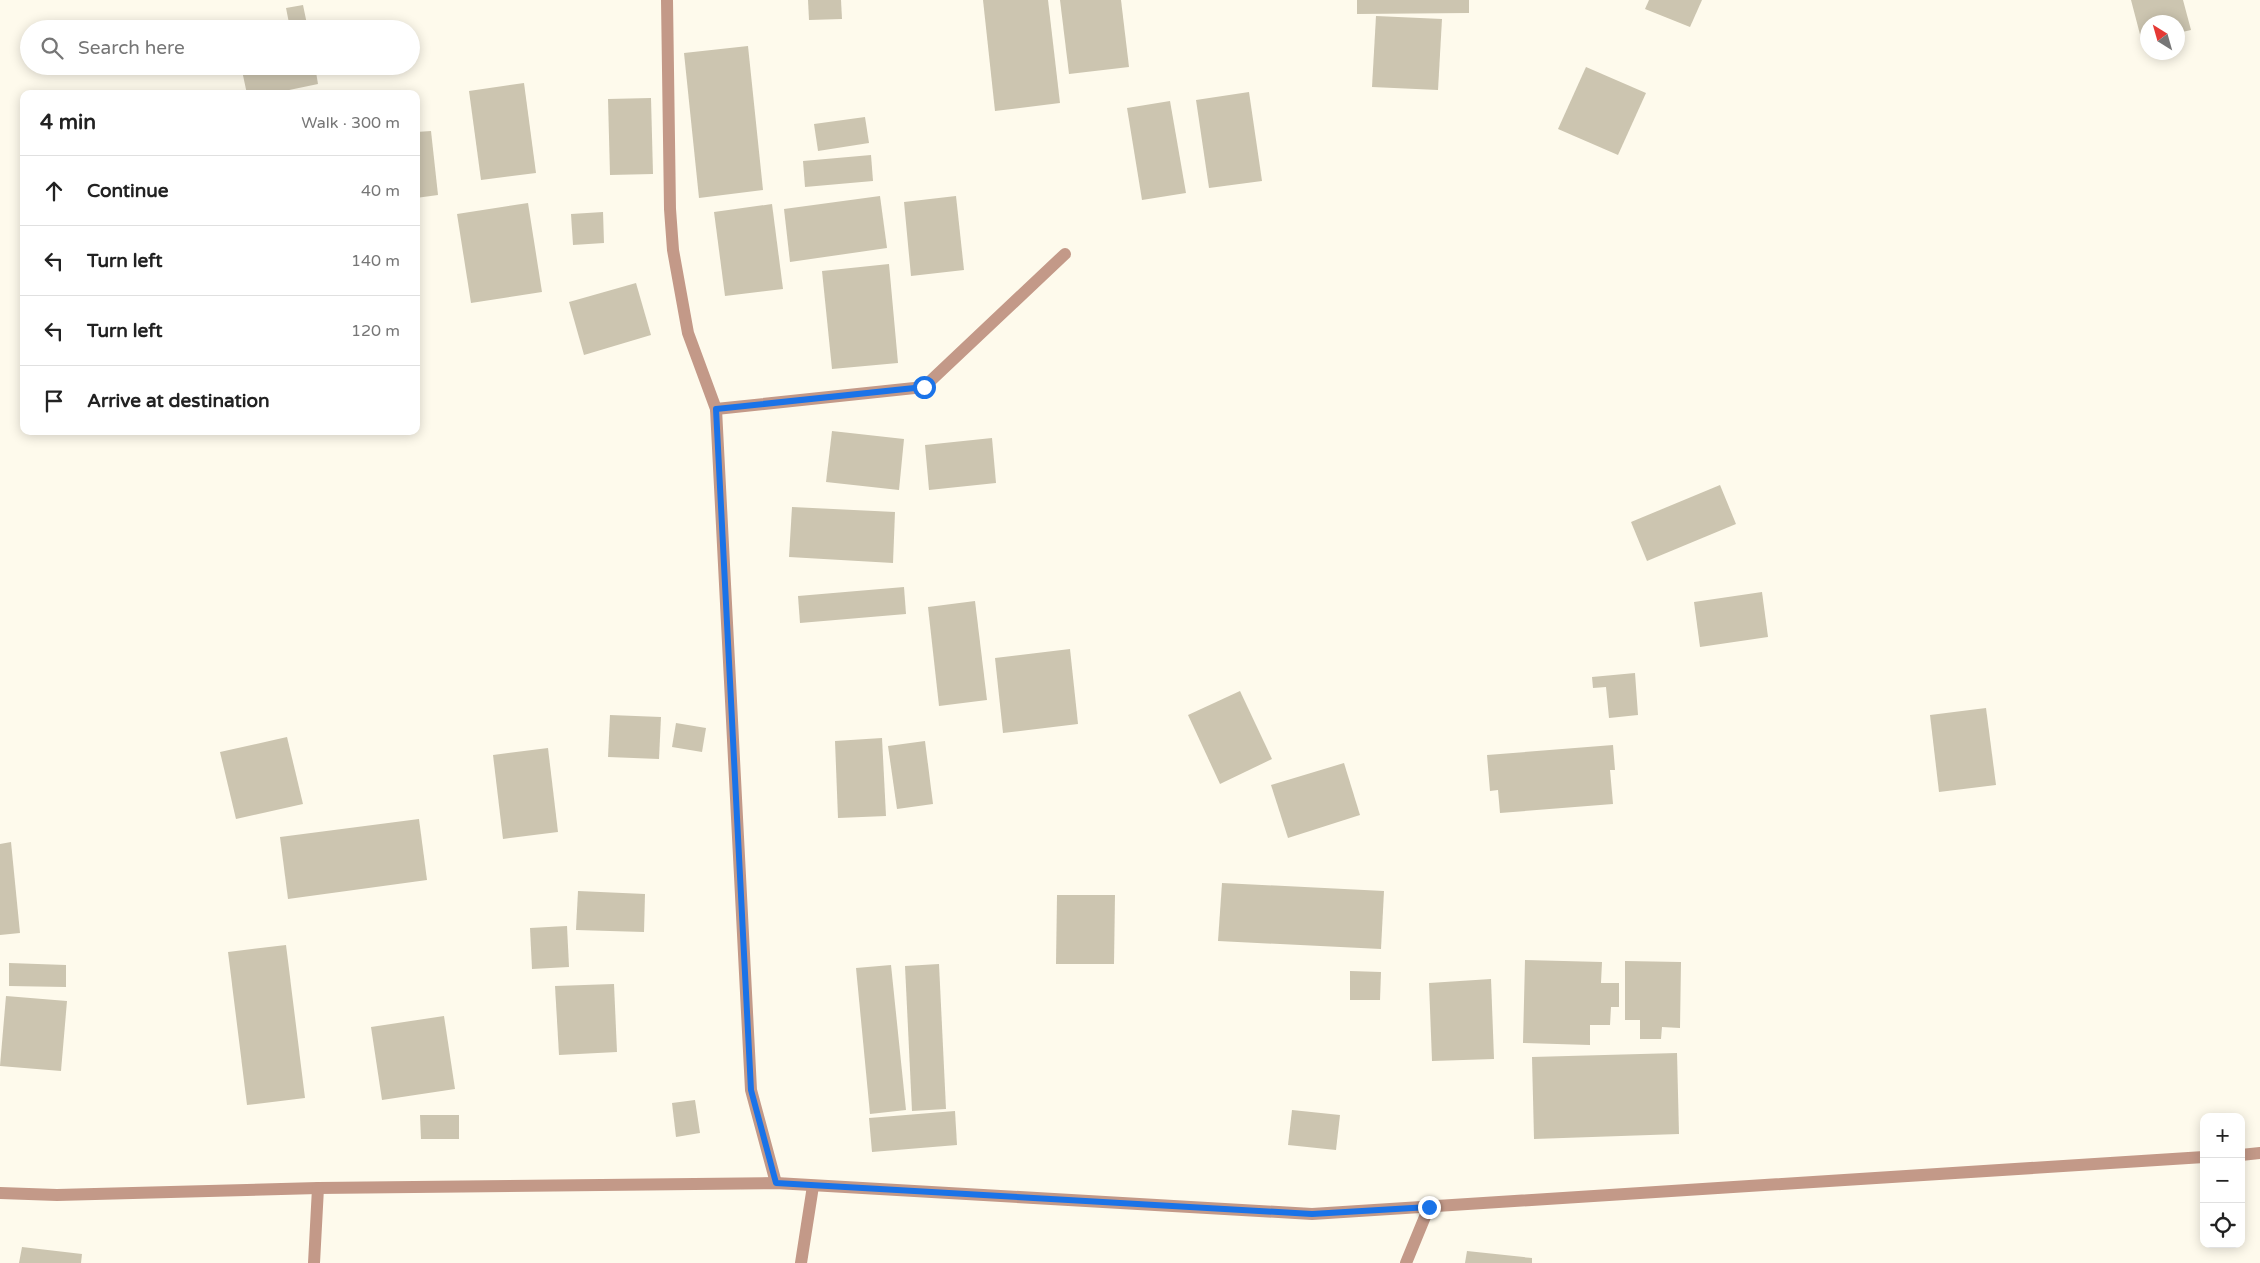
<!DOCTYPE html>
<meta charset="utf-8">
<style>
:root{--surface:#fff;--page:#f2f2f2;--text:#222;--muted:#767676;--line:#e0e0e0}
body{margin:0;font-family:"Varela Round",sans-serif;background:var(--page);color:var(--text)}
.controls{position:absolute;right:15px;bottom:15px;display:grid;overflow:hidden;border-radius:10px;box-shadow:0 2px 12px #0003}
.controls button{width:45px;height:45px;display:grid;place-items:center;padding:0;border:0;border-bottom:1px solid var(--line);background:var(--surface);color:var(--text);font:25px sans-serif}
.compass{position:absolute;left:2140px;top:15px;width:45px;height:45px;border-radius:50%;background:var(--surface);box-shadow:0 2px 12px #0003;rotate:323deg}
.stop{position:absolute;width:15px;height:15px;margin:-11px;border:4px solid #1a73e8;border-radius:50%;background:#fff}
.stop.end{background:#1a73e8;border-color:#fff;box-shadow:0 1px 5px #0008}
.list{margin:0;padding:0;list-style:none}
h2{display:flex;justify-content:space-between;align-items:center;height:65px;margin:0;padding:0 20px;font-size:21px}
h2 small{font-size:16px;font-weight:400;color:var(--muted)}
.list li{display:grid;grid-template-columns:32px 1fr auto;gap:15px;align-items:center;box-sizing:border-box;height:70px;padding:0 20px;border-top:1px solid var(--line)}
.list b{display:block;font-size:19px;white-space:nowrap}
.list em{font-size:16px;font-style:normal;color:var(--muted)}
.icon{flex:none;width:28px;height:28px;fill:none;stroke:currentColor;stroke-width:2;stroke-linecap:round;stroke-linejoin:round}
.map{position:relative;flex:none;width:2260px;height:1263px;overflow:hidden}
.search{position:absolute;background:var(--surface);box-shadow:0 2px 12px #0003;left:20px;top:20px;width:400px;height:55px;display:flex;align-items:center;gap:12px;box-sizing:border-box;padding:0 18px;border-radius:28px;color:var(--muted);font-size:19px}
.panel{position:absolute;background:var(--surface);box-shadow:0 2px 12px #0003;left:20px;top:90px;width:400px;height:345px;border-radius:10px}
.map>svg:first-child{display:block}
</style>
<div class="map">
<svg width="2260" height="1263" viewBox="0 0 2260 1263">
<rect width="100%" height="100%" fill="#fefaec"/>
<!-- building -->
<g fill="#ccc5b0">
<polygon points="808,0 841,0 842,19 809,20"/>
<polygon points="983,0 1048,0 1060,103 995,111"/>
<polygon points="1060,0 1121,0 1129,67 1069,74"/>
<polygon points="1357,0 1469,0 1469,13 1357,14"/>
<polygon points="1649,0 1702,0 1690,27 1645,9"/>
<polygon points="2131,0 2183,0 2191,30 2178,33 2178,22 2148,22 2148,41 2142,42"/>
<polygon points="303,5 308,29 265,29 289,23 286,8"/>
<polygon points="1376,16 1442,19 1438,90 1372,87"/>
<polygon points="748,46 763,190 699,198 684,53"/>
<polygon points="241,66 315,66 318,84 270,94 247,94"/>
<polygon points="1586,67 1646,93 1618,155 1558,129"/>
<polygon points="524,83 536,173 481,180 469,91"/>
<polygon points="1249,92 1262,181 1209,188 1196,100"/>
<polygon points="651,98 653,174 610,175 608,99"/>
<polygon points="1170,101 1186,193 1142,200 1127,108"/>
<polygon points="865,117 869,143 818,151 814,124"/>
<polygon points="431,131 438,195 416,198 416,132"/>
<polygon points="871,155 873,181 805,187 803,161"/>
<polygon points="880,196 887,248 790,262 784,209"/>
<polygon points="956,196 964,270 911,276 904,202"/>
<polygon points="528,203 542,292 471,303 457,214"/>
<polygon points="772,204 783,289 725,296 714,212"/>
<polygon points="603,212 604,243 573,245 571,214"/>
<polygon points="889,264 898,363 832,369 822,271"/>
<polygon points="636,283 651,335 584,355 569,302"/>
<polygon points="832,431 904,439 899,490 826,482"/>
<polygon points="992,438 996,483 929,490 925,445"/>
<polygon points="1720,485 1736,524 1647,561 1631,522"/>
<polygon points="792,507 895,512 893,563 789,557"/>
<polygon points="904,587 906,614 800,623 798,596"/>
<polygon points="1762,592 1768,637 1700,647 1694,602"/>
<polygon points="975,601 987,700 939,706 928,607"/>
<polygon points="1070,649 1078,724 1003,733 995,658"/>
<polygon points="1635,673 1638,715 1609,718 1606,687 1593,688 1592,677"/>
<polygon points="1240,691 1272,759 1220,784 1188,715"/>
<polygon points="1986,708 1996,785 1939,792 1930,715"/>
<polygon points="610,715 661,717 659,759 608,757"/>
<polygon points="676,723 706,728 702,752 672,747"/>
<polygon points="287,737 303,804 236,819 220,752"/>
<polygon points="882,738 886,816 838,818 835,741"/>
<polygon points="925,741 933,804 897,809 888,746"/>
<polygon points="1613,745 1615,770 1610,770 1613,804 1500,813 1498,790 1490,791 1487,755"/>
<polygon points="548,748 558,832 503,839 493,755"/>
<polygon points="1344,763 1360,815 1288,838 1271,785"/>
<polygon points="419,819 427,880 288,899 280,837"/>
<polygon points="11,842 20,933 0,935 0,844"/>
<polygon points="1222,883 1384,891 1381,949 1218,941"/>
<polygon points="578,891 645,894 644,932 576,930"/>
<polygon points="1057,895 1115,895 1114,964 1056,964"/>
<polygon points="567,926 569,967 532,969 530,928"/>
<polygon points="286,945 305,1098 247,1105 228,952"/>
<polygon points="1525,960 1602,962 1601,983 1619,983 1619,1007 1611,1007 1610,1025 1590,1025 1590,1045 1523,1043"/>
<polygon points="1625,961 1681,962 1680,1028 1662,1027 1661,1039 1640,1039 1640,1020 1625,1020"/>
<polygon points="9,963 66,965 66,987 9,986"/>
<polygon points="939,964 946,1109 912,1111 905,966"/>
<polygon points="891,965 906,1110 870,1114 856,968"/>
<polygon points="1350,971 1381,972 1380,1000 1350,1000"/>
<polygon points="1491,979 1494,1059 1432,1061 1429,983"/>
<polygon points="614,984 617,1052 559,1055 555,986"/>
<polygon points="6,996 67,1001 61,1071 0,1066"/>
<polygon points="444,1016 455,1089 382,1100 371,1027"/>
<polygon points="1677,1053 1679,1134 1534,1139 1532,1057"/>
<polygon points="695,1100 700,1133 676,1137 672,1103"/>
<polygon points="1292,1110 1340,1115 1336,1150 1288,1145"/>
<polygon points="955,1111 957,1145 872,1152 869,1118"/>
<polygon points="420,1115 459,1115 459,1139 421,1139"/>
<polygon points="22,1247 82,1254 81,1263 19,1263"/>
<polygon points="1467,1251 1532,1258 1532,1263 1465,1263"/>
</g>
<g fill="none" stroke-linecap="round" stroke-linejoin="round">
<!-- minor -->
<g stroke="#c39988" stroke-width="12">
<polyline points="667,0 670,209 673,250 688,333 716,409 751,1090 776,1183"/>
<polyline points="716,409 924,387 1065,254"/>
<polyline points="2241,1155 2260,1153"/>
<polyline points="0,1193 57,1195 318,1188 776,1183 1312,1214 2204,1157"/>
<polyline points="314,1263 318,1188"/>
<polyline points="801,1263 813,1186"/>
<polyline points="1406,1263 1429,1207"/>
</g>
</g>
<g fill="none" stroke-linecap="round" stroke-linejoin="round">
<!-- route -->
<polyline stroke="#1a73e8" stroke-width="6" points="924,387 716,409 751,1090 776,1183 1312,1214 1429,1207"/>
</g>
</svg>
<div class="controls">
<button>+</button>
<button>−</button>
<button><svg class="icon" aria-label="locate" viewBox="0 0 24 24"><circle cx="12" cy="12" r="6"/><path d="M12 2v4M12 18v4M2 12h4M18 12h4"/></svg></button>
</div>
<svg class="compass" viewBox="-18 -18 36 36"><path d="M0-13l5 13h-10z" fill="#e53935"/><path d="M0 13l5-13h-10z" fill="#767676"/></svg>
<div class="stop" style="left:924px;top:387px"></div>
<div class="stop end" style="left:1429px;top:1207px"></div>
<div class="search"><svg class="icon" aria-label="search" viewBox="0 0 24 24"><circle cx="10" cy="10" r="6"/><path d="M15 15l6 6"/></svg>Search here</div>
<section class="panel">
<h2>4 min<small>Walk · 300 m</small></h2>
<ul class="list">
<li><svg class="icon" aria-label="ahead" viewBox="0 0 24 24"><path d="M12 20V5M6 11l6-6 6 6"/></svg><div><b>Continue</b></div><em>40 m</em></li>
<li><svg class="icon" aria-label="left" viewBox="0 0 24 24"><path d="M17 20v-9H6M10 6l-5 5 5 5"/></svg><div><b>Turn left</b></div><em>140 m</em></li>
<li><svg class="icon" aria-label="left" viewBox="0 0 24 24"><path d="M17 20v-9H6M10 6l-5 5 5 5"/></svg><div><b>Turn left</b></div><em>120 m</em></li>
<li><svg class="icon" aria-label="arrive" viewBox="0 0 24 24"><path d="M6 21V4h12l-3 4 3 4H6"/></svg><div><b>Arrive at destination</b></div></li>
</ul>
</section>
</div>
